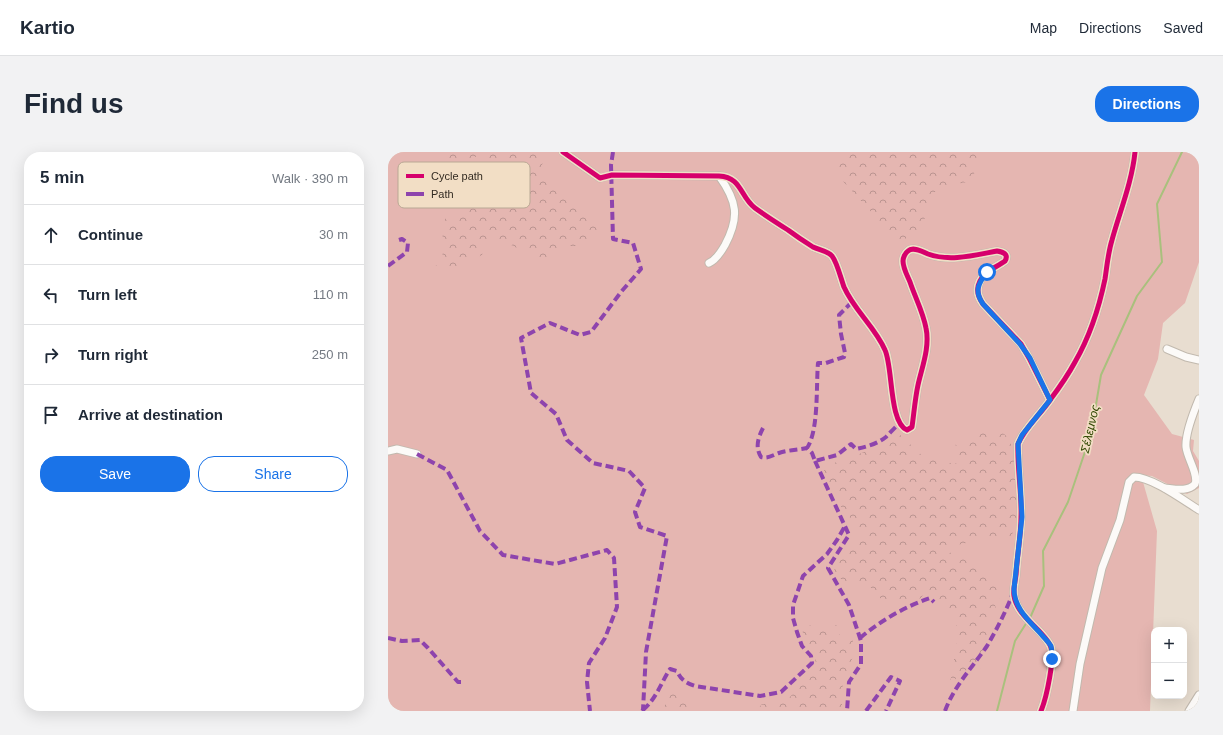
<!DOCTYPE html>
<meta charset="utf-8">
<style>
:root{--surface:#fff;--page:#f2f2f3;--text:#1f2937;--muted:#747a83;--line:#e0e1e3;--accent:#1a73e8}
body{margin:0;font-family:Arial,sans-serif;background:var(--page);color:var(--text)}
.controls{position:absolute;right:12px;bottom:12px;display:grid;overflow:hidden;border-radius:8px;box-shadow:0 4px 16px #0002}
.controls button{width:36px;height:36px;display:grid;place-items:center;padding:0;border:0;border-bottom:1px solid var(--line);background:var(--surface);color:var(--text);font:20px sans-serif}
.stop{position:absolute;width:12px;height:12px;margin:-9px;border:3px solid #1a73e8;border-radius:50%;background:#fff}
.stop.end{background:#1a73e8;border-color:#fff;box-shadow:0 1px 4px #0008}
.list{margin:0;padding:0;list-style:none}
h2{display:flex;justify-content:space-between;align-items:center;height:52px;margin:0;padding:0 16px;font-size:17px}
h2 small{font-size:13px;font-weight:400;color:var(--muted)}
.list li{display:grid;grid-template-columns:26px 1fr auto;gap:12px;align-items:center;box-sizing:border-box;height:60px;padding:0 16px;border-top:1px solid var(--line)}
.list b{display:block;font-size:15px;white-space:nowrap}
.list em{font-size:13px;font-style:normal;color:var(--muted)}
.actions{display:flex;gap:8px;padding:12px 16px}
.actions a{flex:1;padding:9px 0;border:1px solid var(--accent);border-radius:16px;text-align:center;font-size:14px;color:var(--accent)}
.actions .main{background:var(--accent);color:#fff}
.icon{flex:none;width:22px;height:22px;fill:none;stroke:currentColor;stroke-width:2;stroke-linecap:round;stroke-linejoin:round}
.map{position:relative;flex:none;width:811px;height:559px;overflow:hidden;border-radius:16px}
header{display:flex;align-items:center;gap:24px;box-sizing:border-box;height:56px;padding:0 20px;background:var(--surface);border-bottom:1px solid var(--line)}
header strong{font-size:19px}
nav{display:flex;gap:22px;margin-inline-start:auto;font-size:14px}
.intro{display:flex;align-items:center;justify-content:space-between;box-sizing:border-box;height:96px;padding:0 24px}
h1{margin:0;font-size:28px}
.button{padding:10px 18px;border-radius:16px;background:var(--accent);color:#fff;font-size:14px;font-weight:700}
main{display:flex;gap:24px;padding:0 24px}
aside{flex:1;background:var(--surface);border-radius:16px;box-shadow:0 4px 16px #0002}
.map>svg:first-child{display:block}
</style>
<header>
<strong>Kartio</strong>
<nav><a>Map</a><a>Directions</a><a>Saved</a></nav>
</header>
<div class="intro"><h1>Find us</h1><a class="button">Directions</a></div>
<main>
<aside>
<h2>5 min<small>Walk · 390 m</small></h2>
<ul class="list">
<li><svg class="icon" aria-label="ahead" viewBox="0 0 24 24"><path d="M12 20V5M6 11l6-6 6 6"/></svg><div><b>Continue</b></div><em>30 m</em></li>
<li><svg class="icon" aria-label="left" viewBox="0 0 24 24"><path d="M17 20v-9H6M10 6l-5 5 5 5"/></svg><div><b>Turn left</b></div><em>110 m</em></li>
<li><svg class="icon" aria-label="right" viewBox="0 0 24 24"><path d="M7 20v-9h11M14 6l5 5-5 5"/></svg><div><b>Turn right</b></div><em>250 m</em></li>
<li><svg class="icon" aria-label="arrive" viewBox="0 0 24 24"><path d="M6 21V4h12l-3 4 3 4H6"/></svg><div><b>Arrive at destination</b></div></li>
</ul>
<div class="actions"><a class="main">Save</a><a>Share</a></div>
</aside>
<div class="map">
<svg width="811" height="559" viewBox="0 0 811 559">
<defs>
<pattern id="forest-crowns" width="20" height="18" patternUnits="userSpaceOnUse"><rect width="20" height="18" fill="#e5b6b1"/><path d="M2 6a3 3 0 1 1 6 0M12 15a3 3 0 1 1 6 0" fill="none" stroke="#ba9490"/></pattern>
</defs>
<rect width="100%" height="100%" fill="#e8ddd0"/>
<!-- green -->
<polygon fill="#e5b6b1" points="0,0 811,0 811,110 797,151 775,171 770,207 756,243 784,282 806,288 805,299 811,309 811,336 799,342 764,324 753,323 769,379 762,559 0,559"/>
<!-- forest -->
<g fill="url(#forest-crowns)">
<polygon points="50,0 163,0 153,14 170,35 210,75 209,86 198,96 188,94 173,94 155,109 140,102 112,87 98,92 94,103 62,118 46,116 54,106 56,90 53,78 58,65 102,50 122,38 135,28 124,17 89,4 65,18"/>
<polygon points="449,0 587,0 586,1 589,6 590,16 580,30 560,33 548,38 539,57 535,73 512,91 452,26"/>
<path d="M592,278C598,278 607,277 613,280C632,289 631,346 629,365C628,372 626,378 623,385L612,389L602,387L591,388L565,394L556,398C561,401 568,402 573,405C576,407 579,410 583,412C588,415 593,415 598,418C611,425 618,441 607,453L609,461L608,467L599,472L600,480L599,488L595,496L592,517L587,519L575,518L559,537L563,526L570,483L568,477V471L565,464L554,451L546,441H537L531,448L521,450L519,453C510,450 501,450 492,446C487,443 485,436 480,433C470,429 458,434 449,423C443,416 448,407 454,402C462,396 474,393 471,379C468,371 461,365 456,359C450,351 448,343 444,335C440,328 438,326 436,318L443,312L467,304L495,291L505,283H512L519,288L525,296L535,304L551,310L575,312L566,299L568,292C575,287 582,288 590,284Z"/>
<path d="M420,473L434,476L449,473L453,486L460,487L464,484L467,501L460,515L454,537V559H368L374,552H392L401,546L428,517C428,503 425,503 418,493C416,488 415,481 414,476Z"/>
<path d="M286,535L292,541L302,559H273C280,551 280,543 286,535Z"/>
</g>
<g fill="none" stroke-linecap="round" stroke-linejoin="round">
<!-- stream -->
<g stroke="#a9c07d" stroke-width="2">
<polyline points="642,466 656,434 655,399 680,350 703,282 713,223 749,144 774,110 769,52 794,0"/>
<polyline points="609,559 627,489 639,470"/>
</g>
<defs>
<g id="minor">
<path d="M175,0L212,26L224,23L331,24C354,25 352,45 367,56C378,64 389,71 400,78C408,84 417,90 425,95C431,98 440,99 444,104C449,110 453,127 456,135C466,158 487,175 497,198C505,215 501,271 519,278L524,275C526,261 527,247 530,233C534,215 542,195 538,176C535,160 527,145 522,130C519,123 515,116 515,109C515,106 517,101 520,99C525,94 535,100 540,102C562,110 587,103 609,99C615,100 621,102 617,109C612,113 604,116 598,121C588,131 587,141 595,152L633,192L641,206L662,248"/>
<path d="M321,111C328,108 333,100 337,93C352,65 349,49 331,24"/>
<polyline points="779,197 798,205 811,208"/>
<polyline points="0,299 9,297 29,302"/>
<path d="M777,336C787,337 800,340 807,332C811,323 799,306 798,295C797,282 806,259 811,247"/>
<path d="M653,559C658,547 668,504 662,493C654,477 629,464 626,444C625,437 627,430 628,423C629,404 633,384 633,365C634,341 629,316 630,292C637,275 652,263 662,248C671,236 680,223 687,210C702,184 711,156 717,127C719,114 720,101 724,88C732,59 744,30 747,0"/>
<path d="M685,559L692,512L714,416L732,368L741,330L746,325C764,325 795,348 811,358"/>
<polyline points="801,559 811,543"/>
</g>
</defs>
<!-- minor casing -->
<use href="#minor" stroke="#c1b9ae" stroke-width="9"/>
<!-- minor -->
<use href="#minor" stroke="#fcfaf8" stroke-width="7"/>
<!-- quiet -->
<g stroke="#8e44ad" stroke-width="4" stroke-dasharray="8 4" stroke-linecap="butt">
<polyline points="225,0 223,13 225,87 245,91 253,117 233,140 203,180 192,183 162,171 133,186 143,241 168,262 179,288 205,311 241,319 257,336 247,360 252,375 279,384 258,500 255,558 254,559"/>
<polyline points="0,114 19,100 20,91 14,87 11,88"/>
<path d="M464,150L451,163L453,182L457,201L456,205L438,211H430C428,233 431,278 419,296L424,301L427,309L449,303L463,292L468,297C478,295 489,292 498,285C502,281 507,275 512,271"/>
<path d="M375,276C370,286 367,295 373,305C380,307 385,303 391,301C400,298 410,298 419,296"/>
<polyline points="29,302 59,318 92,379 115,403 167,412 219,398 226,406 229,455 217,486 201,511 199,530 202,559"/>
<polyline points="427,309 461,383 440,416 461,453 473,489 473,512 461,530 459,559"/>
<polyline points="0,486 14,489 32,488 40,496 70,530 74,530"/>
<path d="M472,486C492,469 518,454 542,446L546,450"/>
<path d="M255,558C268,547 273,531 282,517L289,519C293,528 298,531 307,534L372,544L393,540L424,511L423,504L414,494L409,480L405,466V453L415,424L439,402L449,388L457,374"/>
<polyline points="478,559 503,525 512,529 498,559"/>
<path d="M557,559C566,534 584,516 599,494C609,477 618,459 625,441"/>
</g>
<defs>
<g id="cycleway">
<path d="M175,0L212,26L224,23L331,24C354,25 352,45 367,56C378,64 389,71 400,78C408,84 417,90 425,95C431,98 440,99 444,104C449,110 453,127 456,135C466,158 487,175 497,198C505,215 501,271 519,278L524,275C526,261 527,247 530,233C534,215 542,195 538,176C535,160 527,145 522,130C519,123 515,116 515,109C515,106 517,101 520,99C525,94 535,100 540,102C562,110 587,103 609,99C615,100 621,102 617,109C612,113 604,116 598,121C588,131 587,141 595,152L633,192L641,206L662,248"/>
<path d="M653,559C658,547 668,504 662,493C654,477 629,464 626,444C625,437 627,430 628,423C629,404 633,384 633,365C634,341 629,316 630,292C637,275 652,263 662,248C671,236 680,223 687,210C702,184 711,156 717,127C719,114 720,101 724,88C732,59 744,30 747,0"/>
</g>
</defs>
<!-- cycleway casing -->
<use href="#cycleway" stroke="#f2dec5" stroke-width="8"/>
<!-- cycleway -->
<use href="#cycleway" stroke="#d6006c" stroke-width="5"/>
</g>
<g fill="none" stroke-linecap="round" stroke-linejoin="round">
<!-- route -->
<path stroke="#1a73e8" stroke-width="5" d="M599,120C590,132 586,139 595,152L632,192L642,206L662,248L634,283L630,292L634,365L626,437C626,456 641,469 653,482C656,486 660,489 663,494C664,498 664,503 664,507"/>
</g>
<g text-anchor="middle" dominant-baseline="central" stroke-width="3.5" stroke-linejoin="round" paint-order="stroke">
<!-- water labels -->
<g font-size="12" font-style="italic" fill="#314803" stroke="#f2dec5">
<text transform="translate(702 277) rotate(-77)">Σέλεμνος</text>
</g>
</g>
<!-- legend -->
<rect x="10" y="10" width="132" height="46" rx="6" fill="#f2dec5" stroke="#b9a894" stroke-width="1"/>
<rect x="18" y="22" width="18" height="4" fill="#d6006c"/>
<rect x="18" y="40" width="18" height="4" fill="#8e44ad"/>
<g font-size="11" fill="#332b22">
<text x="43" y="28">Cycle path</text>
<text x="43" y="46">Path</text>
</g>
</svg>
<div class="controls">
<button>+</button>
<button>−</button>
</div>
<div class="stop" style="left:599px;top:120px"></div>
<div class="stop end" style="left:664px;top:507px"></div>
</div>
</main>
